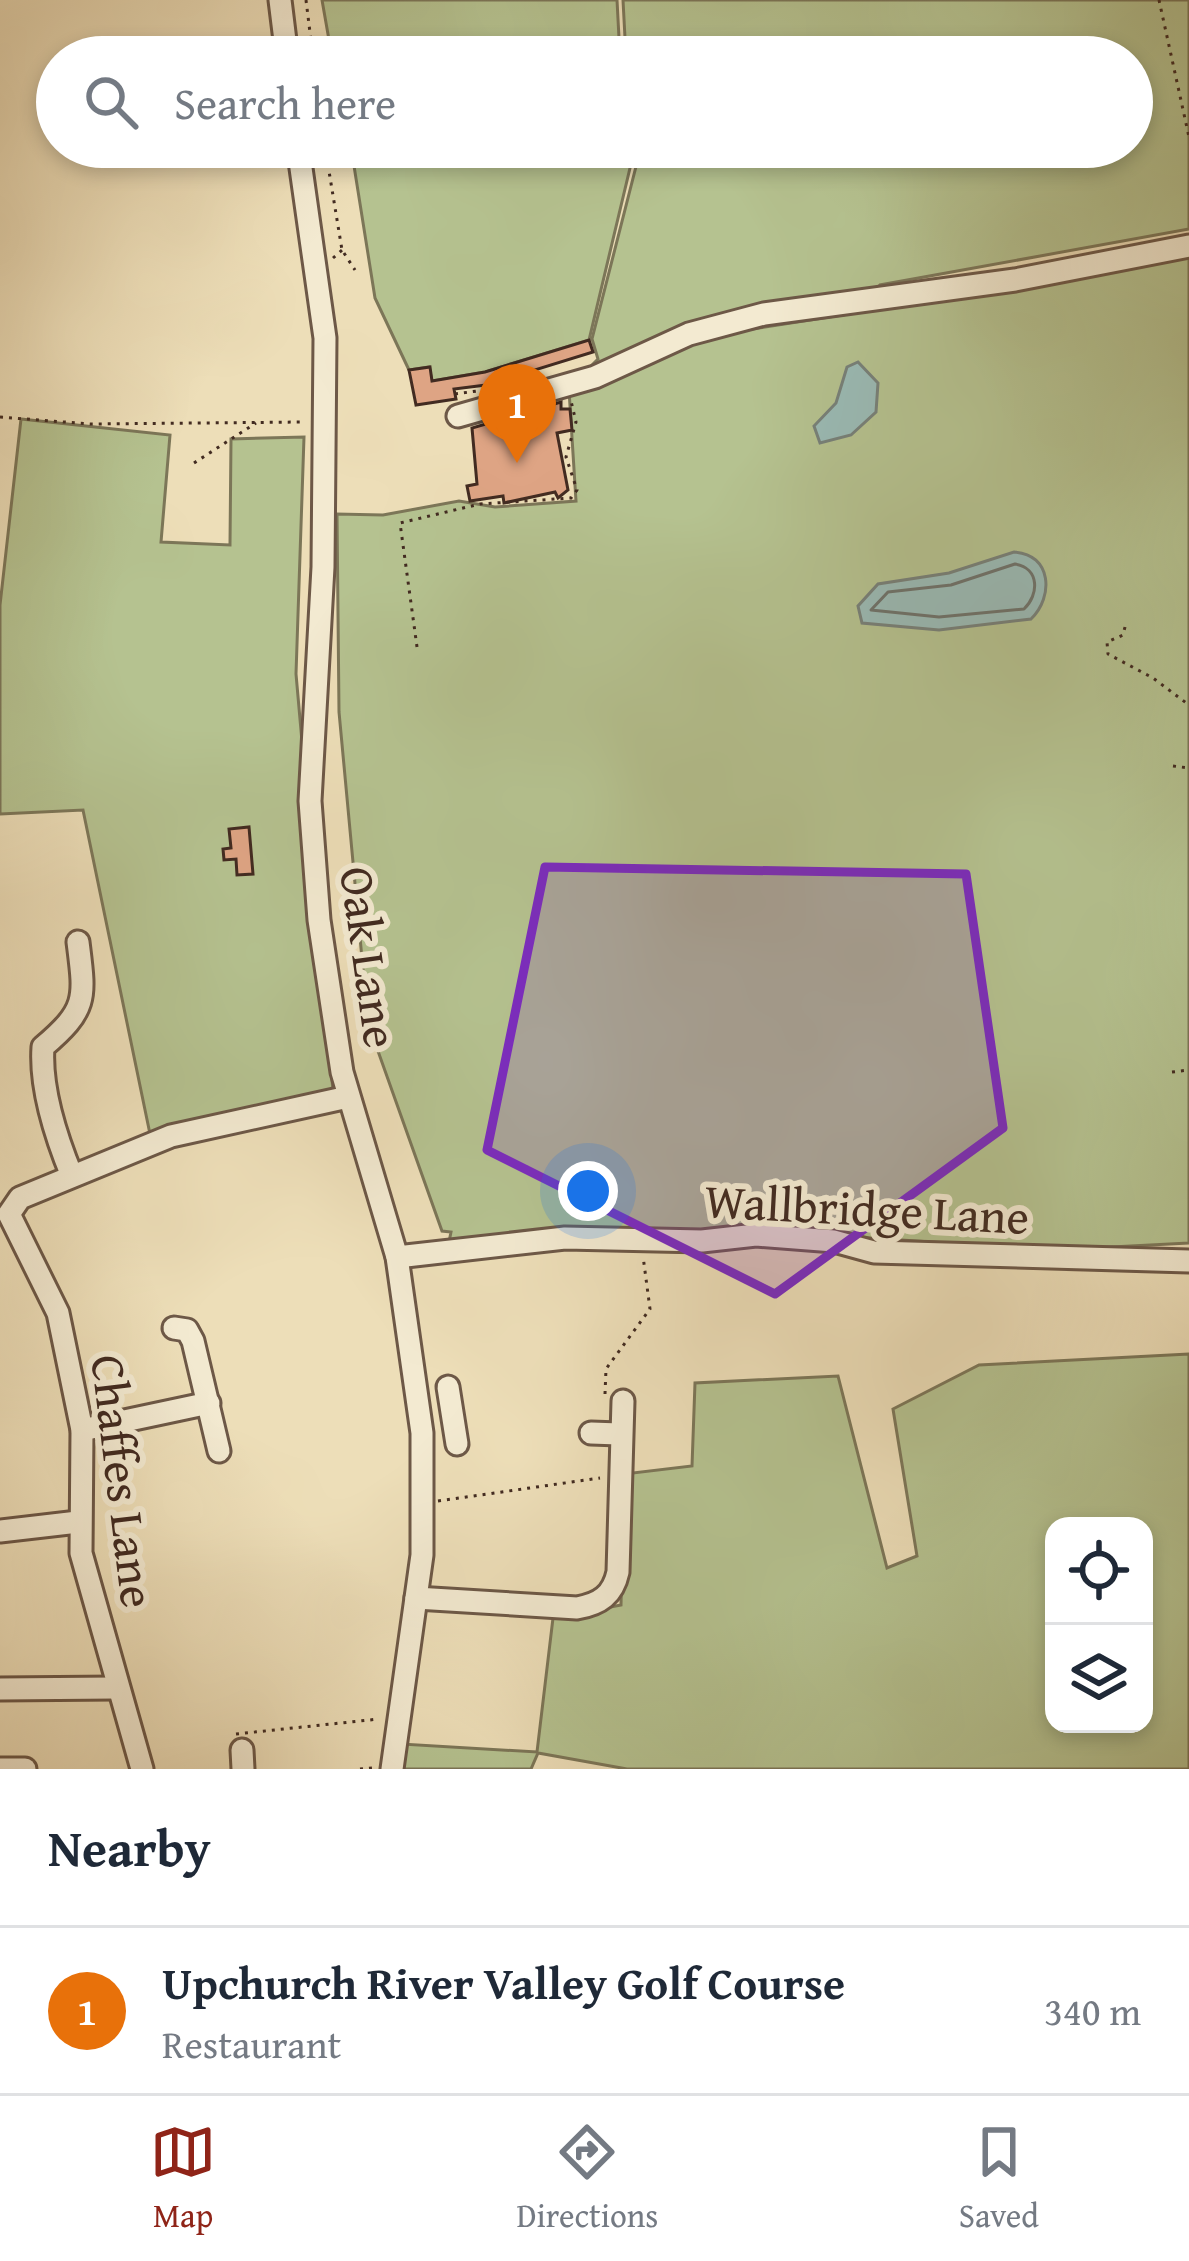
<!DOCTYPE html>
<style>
:root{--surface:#fff;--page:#f2f2f3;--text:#1f2937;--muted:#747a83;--line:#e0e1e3;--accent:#8f2418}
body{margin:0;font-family:"Gentium Book Plus",serif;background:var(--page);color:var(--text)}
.controls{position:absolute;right:36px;bottom:36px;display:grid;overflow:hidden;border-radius:24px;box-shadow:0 6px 18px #0003}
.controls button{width:108px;height:108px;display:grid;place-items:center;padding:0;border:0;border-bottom:3px solid var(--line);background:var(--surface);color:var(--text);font:60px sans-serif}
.you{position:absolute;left:588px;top:1191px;width:42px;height:42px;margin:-30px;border:9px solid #fff;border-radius:50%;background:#1a73e8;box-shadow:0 0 0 18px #1a73e833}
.badge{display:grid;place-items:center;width:78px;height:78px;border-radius:50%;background:var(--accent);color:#fff;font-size:39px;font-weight:700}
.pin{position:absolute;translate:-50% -99px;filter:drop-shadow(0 3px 6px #0008)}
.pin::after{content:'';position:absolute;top:63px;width:42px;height:36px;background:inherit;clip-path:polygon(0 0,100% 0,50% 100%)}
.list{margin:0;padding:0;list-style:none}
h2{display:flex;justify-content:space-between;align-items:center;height:156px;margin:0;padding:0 48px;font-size:51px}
h2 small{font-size:39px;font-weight:400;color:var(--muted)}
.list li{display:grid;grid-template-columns:78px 1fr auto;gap:36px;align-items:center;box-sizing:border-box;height:168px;padding:0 48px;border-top:3px solid var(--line)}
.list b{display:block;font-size:45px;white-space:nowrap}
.list p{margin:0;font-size:39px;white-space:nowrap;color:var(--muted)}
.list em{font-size:39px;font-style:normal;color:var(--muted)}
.icon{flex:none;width:66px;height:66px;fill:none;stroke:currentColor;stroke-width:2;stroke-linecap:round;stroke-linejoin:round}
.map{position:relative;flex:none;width:1189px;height:1769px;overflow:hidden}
.search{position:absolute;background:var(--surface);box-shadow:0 6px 18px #0003;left:36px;right:36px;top:36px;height:132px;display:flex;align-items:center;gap:30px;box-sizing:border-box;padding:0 42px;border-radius:66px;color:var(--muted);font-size:45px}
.sheet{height:324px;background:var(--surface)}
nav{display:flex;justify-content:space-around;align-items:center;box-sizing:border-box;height:168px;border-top:3px solid var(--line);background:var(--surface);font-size:33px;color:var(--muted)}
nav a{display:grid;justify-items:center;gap:6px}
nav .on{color:var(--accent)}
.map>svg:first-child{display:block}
</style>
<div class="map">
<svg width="1189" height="1769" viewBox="0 0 1189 1769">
<rect width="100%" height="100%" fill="#eddeb8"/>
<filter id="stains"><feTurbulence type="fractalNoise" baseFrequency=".00167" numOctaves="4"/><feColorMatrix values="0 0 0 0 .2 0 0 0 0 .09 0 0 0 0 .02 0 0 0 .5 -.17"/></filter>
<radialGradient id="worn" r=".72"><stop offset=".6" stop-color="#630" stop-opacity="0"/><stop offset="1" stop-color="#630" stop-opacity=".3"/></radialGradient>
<!-- green -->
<g fill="#b5c290" stroke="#7c7658" stroke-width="3" fill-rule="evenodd">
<polygon points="322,0 617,0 620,57 332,57"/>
<polygon points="623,0 1189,0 1189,229 880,285 873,293 726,333 1023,287 1189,252 1189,1243 1053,1250 749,1230 449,1242 451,1232 442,1231 368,1023 339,712 337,514 383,515 459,501 495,507 576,501 568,374 586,371 598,359 592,339 641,147 1132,147 1132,57 626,57"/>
<polygon points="351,147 635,147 589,340 485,372 432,381 429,367 409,370 375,298"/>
<polygon points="21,419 170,435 161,542 230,545 231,439 304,437 296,674 333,1091 150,1134 83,810 0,814 0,605"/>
<path d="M1189,1354V1769H627L538,1753L531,1769H399L402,1744L537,1752L553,1618L621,1605L624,1474L692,1466L695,1383L838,1376L887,1568L917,1556L893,1409L979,1365ZM1054,1526H1144V1724H1054Z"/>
</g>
<!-- water -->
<g fill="#9abbb6" stroke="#77817a" stroke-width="3">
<polygon points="858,362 878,383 876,412 851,435 820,443 814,426 836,403 847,367"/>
<path d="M1014,552C1052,554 1054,597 1031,619L939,630L862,623L858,606L878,584L949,573Z"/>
</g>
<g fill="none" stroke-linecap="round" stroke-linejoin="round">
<!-- shore -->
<path stroke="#6e736c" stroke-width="3" d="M1015,564C1040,568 1039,595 1024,609L939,617L871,610L888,592L951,585Z"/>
</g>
<!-- building -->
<g fill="#dea484" stroke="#422b21" stroke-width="3">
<polygon points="589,340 593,352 486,385 454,389 456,399 416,405 409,370 430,367 432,381 485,372"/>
<polygon points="561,402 561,409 570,409 572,430 557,433 568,490 558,498 555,492 504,503 503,496 470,501 467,486 477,484 472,428"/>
<polygon points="249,827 253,874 237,875 236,859 224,860 223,849 231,848 229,829"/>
</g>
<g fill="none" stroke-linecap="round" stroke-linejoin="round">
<defs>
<g id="minor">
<polyline points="280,0 287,57"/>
<polyline points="298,147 325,338 323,567 310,801 319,920 342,1072 397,1257 422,1433 422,1555 392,1769"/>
<polyline points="458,416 595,377 689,334 764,314 1015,280 1189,246"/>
<path d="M72,1176C56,1137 40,1089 43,1047C88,1009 85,998 78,942"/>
<polyline points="397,1257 565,1238 702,1241 756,1235 834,1241 874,1252 1189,1261"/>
<polyline points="174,1328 187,1330 193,1341 219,1451"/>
<polyline points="448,1387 457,1444"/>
<polyline points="82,1430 209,1403"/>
<polyline points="591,1433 619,1434"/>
<polyline points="0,1531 78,1522"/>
<path d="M416,1598L577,1608C600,1604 613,1595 618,1572L623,1401"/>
<polyline points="0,1689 115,1688"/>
<polyline points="242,1750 243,1769"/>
<polyline points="0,1769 25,1769"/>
<polyline points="142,1769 81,1553 82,1430 58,1313 9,1214 20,1198 171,1136 348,1097"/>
</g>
</defs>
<!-- minor casing -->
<use href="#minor" stroke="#6d5847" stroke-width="27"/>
<!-- path -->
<g stroke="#422b21" stroke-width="3" stroke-dasharray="3 6" stroke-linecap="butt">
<polyline points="306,0 313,57"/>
<polyline points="1159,0 1189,137"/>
<polyline points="325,147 342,250 355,270"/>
<polyline points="333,258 342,250"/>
<polyline points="455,394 477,391"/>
<polyline points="0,417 90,424 304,422"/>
<polyline points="194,463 256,423"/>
<polyline points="1125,627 1123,635 1107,642 1108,654 1153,678 1189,705"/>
<polyline points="417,647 400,523 480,504 571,498 577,490 566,457 576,422 571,401"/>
<polyline points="1173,766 1189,768"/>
<polyline points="1172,1072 1189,1070"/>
<polyline points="605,1394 606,1369 650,1309 643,1256"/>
<polyline points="438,1501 600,1478"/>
<polyline points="236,1734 379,1719"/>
<polyline points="360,1769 372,1768"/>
</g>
<!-- minor -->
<use href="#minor" stroke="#f3ead1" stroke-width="21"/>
</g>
<!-- marked area -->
<path fill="#7b2cbf" fill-opacity="0.2" stroke="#7b2cbf" stroke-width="9" stroke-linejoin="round" d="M545,867L966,874L1003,1128L775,1294L487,1150Z"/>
<g text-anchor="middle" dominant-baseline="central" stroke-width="12" stroke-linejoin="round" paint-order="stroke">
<!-- street labels -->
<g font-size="48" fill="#422b21" stroke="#f3ead1">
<text transform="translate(370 957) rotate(82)">Oak Lane</text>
<text transform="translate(867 1208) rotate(3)">Wallbridge Lane</text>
<text transform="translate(124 1481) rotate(83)">Chaffes Lane</text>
</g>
</g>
<rect width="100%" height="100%" filter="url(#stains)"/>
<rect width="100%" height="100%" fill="url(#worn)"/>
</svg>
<div class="controls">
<button><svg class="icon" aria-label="locate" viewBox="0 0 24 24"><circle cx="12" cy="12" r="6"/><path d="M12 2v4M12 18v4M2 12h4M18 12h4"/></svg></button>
<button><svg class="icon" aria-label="layers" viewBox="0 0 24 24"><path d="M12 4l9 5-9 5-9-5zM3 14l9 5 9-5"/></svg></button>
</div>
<div class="you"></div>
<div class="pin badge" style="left:517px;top:463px;background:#e8710a">1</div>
<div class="search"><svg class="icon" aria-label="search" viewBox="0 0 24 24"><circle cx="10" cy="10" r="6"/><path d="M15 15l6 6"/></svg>Search here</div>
</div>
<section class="sheet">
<h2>Nearby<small></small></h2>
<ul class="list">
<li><span class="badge" style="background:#e8710a">1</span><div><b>Upchurch River Valley Golf Course</b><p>Restaurant</p></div><em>340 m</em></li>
</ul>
</section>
<nav>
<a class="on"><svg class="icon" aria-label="map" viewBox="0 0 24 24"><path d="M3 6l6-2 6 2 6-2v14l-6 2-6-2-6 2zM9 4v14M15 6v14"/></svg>Map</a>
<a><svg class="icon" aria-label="directions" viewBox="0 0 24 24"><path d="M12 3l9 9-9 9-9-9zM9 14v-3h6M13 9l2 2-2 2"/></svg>Directions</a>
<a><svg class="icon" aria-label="saved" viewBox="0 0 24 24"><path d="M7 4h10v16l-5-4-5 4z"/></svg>Saved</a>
</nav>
